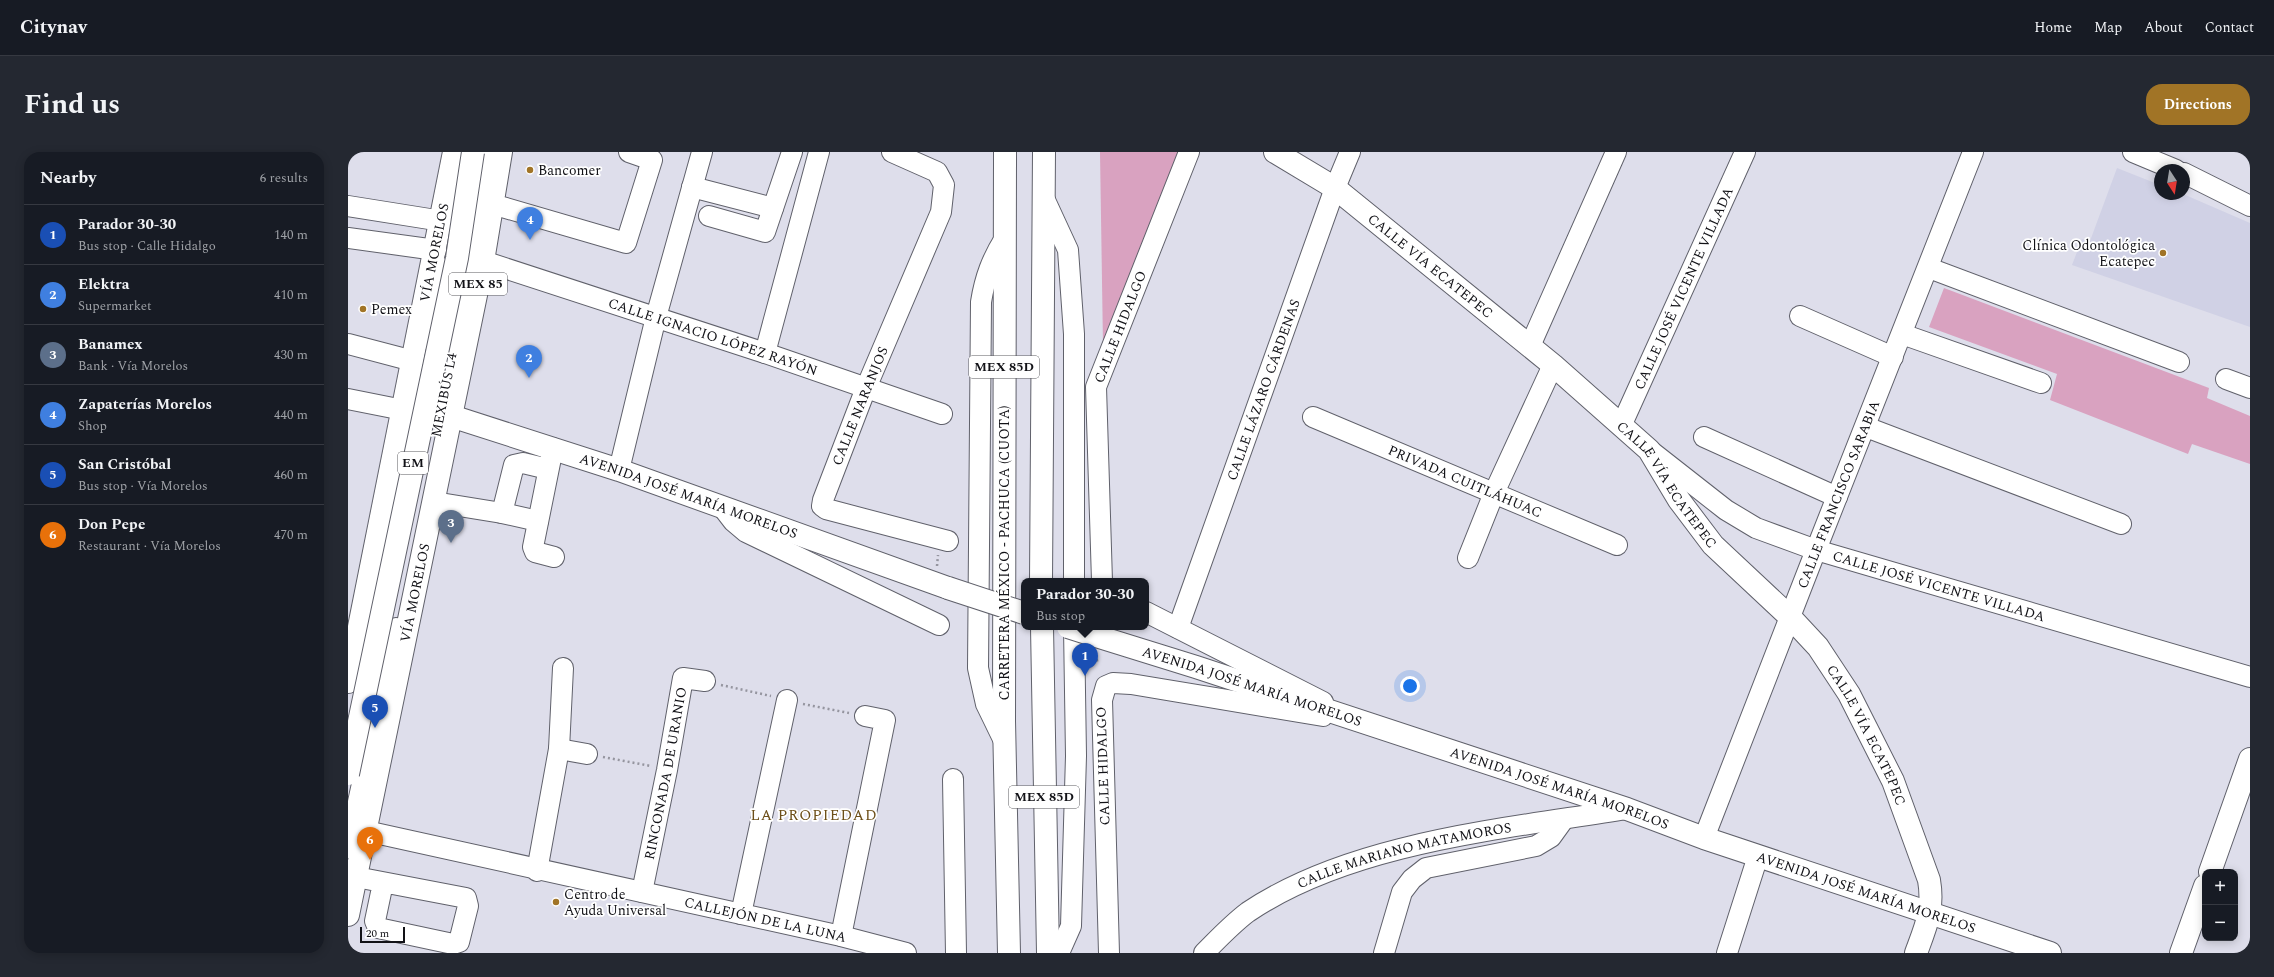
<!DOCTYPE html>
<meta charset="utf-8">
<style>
:root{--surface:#171b24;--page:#242831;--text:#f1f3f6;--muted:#9ea1a6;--line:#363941;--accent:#a17426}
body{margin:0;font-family:Spectral,serif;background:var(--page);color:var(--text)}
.controls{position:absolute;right:12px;bottom:12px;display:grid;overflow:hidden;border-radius:8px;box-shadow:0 2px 10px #0003}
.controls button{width:36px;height:36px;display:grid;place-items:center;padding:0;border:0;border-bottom:1px solid var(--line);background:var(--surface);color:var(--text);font:20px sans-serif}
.compass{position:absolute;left:1806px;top:12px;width:36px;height:36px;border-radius:50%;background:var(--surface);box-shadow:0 2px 10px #0003;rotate:168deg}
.scale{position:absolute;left:12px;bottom:10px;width:45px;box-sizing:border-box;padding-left:4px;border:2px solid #121217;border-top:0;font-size:11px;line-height:14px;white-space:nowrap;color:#121217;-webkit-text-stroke:3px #fff;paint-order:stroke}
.you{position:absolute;left:1062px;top:534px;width:14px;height:14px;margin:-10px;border:3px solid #fff;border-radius:50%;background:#1a73e8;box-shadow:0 0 0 6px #1a73e833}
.badge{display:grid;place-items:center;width:26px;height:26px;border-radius:50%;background:var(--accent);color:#fff;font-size:13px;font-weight:700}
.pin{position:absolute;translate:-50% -33px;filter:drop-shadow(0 1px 2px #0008)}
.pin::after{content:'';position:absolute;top:21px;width:14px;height:12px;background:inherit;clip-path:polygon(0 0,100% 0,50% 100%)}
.popup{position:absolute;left:673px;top:426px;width:128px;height:52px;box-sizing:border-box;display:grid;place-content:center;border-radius:8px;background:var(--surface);filter:drop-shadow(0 1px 3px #0005);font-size:13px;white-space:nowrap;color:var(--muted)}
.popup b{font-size:15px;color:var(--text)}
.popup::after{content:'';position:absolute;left:50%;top:100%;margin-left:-8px;border:8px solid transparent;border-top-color:var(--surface)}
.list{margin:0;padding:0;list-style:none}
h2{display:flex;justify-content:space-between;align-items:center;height:52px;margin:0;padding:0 16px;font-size:17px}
h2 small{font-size:13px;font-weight:400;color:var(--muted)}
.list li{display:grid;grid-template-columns:26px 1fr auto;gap:12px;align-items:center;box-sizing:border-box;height:60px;padding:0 16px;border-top:1px solid var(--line)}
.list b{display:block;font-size:15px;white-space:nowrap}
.list p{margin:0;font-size:13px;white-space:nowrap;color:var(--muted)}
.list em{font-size:13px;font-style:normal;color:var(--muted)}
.map{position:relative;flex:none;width:1902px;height:801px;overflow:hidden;border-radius:16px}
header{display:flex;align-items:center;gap:24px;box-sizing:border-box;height:56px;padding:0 20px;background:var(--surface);border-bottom:1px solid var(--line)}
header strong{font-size:19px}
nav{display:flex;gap:22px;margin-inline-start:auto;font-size:14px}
.intro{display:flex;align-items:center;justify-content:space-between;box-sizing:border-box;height:96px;padding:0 24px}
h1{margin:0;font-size:28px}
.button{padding:10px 18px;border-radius:16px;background:var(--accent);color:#fff;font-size:14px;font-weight:700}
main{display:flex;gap:24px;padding:0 24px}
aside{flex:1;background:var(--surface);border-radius:16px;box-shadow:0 2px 10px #0003}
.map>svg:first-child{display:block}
</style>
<header>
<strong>Citynav</strong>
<nav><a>Home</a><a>Map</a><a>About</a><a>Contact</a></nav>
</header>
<div class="intro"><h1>Find us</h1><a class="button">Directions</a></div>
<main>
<aside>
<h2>Nearby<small>6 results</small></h2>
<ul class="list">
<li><span class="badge" style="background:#1a4fb4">1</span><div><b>Parador 30-30</b><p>Bus stop · Calle Hidalgo</p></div><em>140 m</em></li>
<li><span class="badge" style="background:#3f7fe0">2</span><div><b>Elektra</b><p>Supermarket</p></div><em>410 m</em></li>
<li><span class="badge" style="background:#5c6f8a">3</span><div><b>Banamex</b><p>Bank · Vía Morelos</p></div><em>430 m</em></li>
<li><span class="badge" style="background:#3f7fe0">4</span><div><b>Zapaterías Morelos</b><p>Shop</p></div><em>440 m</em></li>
<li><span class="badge" style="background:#1a4fb4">5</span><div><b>San Cristóbal</b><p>Bus stop · Vía Morelos</p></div><em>460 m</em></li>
<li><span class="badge" style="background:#e8710a">6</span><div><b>Don Pepe</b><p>Restaurant · Vía Morelos</p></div><em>470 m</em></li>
</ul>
</aside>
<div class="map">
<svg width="1902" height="801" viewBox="0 0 1902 801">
<rect width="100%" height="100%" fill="#dedeeb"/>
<!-- built -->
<polygon fill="#d0d1e5" points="1769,16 1812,33 1812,42 1835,42 1902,71 1902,175 1724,113 1734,87 1742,89"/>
<!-- green -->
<g fill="#d9a2c0">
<polygon points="752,0 833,0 755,193"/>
<polygon points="1596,136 1861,236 1859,246 1902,264 1902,312 1844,292 1840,302 1702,248 1709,222 1581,175"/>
</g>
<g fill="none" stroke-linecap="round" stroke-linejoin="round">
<defs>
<g id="minor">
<polyline points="544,0 589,20 596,33 593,60 518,236 475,348 474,354 478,357 600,389"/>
<polyline points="1785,0 1828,18"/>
<polyline points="1836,21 1902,54"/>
<polyline points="344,35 425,56"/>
<polyline points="696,46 720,98 726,182 726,429"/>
<polyline points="144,52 278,91 304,8 281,0"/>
<polyline points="0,54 94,69"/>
<polyline points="361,64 417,80 444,0"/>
<polyline points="0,86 88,98"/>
<path id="s1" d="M135,109L417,201L594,262"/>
<polyline points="1581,116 1831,210"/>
<polyline points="1452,164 1545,205"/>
<polyline points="1554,182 1693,231"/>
<polyline points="80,187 94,116"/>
<polyline points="0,192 65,209"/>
<polyline points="1182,194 1268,0"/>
<polyline points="417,201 471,0"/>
<polyline points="1878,227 1902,236"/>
<polyline points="0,247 55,258"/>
<polyline points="94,256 138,0"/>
<path id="s2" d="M965,265L1269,393"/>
<path id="s3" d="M1274,272L1397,0"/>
<polyline points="1518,275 1773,372"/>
<polyline points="1356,285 1489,345"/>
<polyline points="205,296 185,395 187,400 206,405"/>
<path id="s4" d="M1304,300L1378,358L1408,376L1468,398L1902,525"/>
<polyline points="271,318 308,165 354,0"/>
<polyline points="86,350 154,361"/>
<polyline points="375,356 385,369 398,380 591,473"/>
<polyline points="190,369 154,361 166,313 175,311 200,317"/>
<polyline points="1120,406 1146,341 1205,213"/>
<path id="s5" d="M754,429L748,235L841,0"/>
<polyline points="798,460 975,550"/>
<path id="s6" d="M830,476L987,36L1002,0"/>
<path d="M657,591L638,552L630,516L633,150C637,125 644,107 657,86"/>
<polyline points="211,597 239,602"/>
<polyline points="605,627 608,801"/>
<path id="s7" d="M18,679L493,784L558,801"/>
<path id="s8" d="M1356,686L1468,398L1625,0"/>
<polyline points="0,696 48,476"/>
<polyline points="189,719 211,597 215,516"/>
<polyline points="8,725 118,746 120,754 111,790 105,792 30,776 27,769 35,731"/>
<path id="s9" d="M294,740L319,618L335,526L357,529"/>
<polyline points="393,762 439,548"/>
<polyline points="493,784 537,568 517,564"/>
<polyline points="711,801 723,774 728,604 726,475"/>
<polyline points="761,801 754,548 758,534 765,531 783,532 975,564"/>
<path id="s10" d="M856,801C870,787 884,772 900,760C1004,690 1157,677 1279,657"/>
<polyline points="1036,801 1054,740 1064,727 1078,716 1188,694 1203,685 1216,667"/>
<polyline points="1379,801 1410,704"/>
</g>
<g id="major">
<path id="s11" d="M927,0L987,36L1205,213L1301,298L1331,348L1365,393L1443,466L1470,495L1501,542L1545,629L1581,728C1586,757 1578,774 1568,801"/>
<path id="s12" d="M55,258L103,264L271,318L600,436"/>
<path id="s13" d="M745,483L848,515L1279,657L1356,686L1702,801"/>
<path id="s14" d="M0,530L106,0"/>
<polyline points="1862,720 1902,607"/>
<path id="s15" d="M0,763L135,109L153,0"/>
<polyline points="1833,801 1857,734"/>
</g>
<g id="highway">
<polyline points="657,0 656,569 661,801"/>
<polyline points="693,429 696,0"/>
<polyline points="694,475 700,801"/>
</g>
</defs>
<!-- minor casing -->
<use href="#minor" stroke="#60616b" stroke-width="22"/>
<!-- major casing -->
<use href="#major" stroke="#60616b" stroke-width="24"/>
<!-- highway casing -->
<use href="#highway" stroke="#60616b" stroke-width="24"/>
<!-- path -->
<g stroke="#95959f" stroke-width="2.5" stroke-dasharray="2 3" stroke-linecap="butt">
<polyline points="589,414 590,403"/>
<polyline points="744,506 749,508 749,510 744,509"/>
<polyline points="373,533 423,544"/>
<polyline points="455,552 501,561"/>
<polyline points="255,605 303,614"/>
</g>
<!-- minor -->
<use href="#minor" stroke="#fff" stroke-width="20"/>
<!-- major -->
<use href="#major" stroke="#fff" stroke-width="22"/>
<!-- highway -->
<use href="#highway" stroke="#fff" stroke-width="22"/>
<defs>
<g id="major-bridge">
<polyline points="600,436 676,461"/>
<polyline points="720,475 745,483"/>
<polyline points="0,622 109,106 125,0"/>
</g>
</defs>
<!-- major-bridge casing -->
<use href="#major-bridge" stroke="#60616b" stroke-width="24" stroke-linecap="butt"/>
<!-- major-bridge -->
<use href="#major-bridge" stroke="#fff" stroke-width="22"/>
</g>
<!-- markers -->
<g fill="#a17426" stroke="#fff" stroke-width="1.5">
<circle cx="182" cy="18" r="4"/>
<circle cx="1815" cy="101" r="4"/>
<circle cx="15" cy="157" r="4"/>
<circle cx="208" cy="750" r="4"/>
</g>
<g text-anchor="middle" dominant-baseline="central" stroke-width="3.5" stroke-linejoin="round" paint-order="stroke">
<!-- shield labels -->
<g fill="#fff" stroke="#59595d" stroke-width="1">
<rect x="101" y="121" width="58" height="22" rx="3"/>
<rect x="621" y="204" width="70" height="22" rx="3"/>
<rect x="50" y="300" width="30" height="22" rx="3"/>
<rect x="661" y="634" width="70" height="22" rx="3"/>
</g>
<g font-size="13" font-weight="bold" fill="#121217">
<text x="130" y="132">MEX 85</text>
<text x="656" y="215">MEX 85D</text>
<text x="65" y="311">EM</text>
<text x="696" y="645">MEX 85D</text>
</g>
<!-- poi labels -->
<g font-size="14" fill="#121217" stroke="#fff" text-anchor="start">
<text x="190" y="18">Bancomer</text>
<text x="1807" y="93" text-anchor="end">Clínica Odontológica<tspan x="1807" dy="16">Ecatepec</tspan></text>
<text x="23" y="157">Pemex</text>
<text x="216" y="742">Centro de<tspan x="216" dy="16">Ayuda Universal</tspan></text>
</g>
<!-- street labels -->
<g font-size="14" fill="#121217" stroke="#fff">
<text stroke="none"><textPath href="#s14" startOffset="438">VÍA MORELOS</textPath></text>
<text stroke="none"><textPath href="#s11" startOffset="193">CALLE VÍA ECATEPEC</textPath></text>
<text stroke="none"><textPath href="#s3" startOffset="149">CALLE JOSÉ VICENTE VILLADA</textPath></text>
<text stroke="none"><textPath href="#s5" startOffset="259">CALLE HIDALGO</textPath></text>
<text stroke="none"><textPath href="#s1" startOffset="242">CALLE IGNACIO LÓPEZ RAYÓN</textPath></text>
<text stroke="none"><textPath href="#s6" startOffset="253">CALLE LÁZARO CÁRDENAS</textPath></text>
<text transform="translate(96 243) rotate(-79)">MEXIBÚS L4</text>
<text transform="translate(512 254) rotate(-68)">CALLE NARANJOS</text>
<text stroke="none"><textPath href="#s2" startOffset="165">PRIVADA CUITLÁHUAC</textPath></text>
<text stroke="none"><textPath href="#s11" startOffset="517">CALLE VÍA ECATEPEC</textPath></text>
<text stroke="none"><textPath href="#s8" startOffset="369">CALLE FRANCISCO SARABIA</textPath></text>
<text stroke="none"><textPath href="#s12" startOffset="299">AVENIDA JOSÉ MARÍA MORELOS</textPath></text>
<text transform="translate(656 401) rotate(-90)">CARRETERA MÉXICO - PACHUCA (CUOTA)</text>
<text stroke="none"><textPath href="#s4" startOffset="321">CALLE JOSÉ VICENTE VILLADA</textPath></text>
<text stroke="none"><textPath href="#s15" startOffset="329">VÍA MORELOS</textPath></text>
<text stroke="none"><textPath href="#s13" startOffset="167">AVENIDA JOSÉ MARÍA MORELOS</textPath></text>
<text stroke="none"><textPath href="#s11" startOffset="841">CALLE VÍA ECATEPEC</textPath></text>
<text transform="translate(755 614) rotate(-92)">CALLE HIDALGO</text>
<text stroke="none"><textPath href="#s9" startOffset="121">RINCONADA DE URANIO</textPath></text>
<text stroke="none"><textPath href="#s13" startOffset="491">AVENIDA JOSÉ MARÍA MORELOS</textPath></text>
<text stroke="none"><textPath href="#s10" startOffset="228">CALLE MARIANO MATAMOROS</textPath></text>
<text stroke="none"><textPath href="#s13" startOffset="815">AVENIDA JOSÉ MARÍA MORELOS</textPath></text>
<text stroke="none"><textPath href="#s7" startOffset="409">CALLEJÓN DE LA LUNA</textPath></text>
</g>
<!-- neighbourhood labels -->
<g font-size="15" letter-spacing="1" fill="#6c4e18" stroke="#fff">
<text x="466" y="663">LA PROPIEDAD</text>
</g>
</g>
</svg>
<div class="controls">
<button>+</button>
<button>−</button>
</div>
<svg class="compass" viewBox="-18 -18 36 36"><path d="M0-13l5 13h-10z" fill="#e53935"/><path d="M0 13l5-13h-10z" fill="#9ea1a6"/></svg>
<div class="scale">20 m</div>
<div class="you"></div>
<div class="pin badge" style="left:737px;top:524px;background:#1a4fb4">1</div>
<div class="popup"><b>Parador 30-30</b>Bus stop</div>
<div class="pin badge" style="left:181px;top:226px;background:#3f7fe0">2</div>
<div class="pin badge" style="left:103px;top:391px;background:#5c6f8a">3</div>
<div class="pin badge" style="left:182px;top:88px;background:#3f7fe0">4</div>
<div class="pin badge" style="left:27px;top:576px;background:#1a4fb4">5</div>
<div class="pin badge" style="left:22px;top:708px;background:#e8710a">6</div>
</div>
</main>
